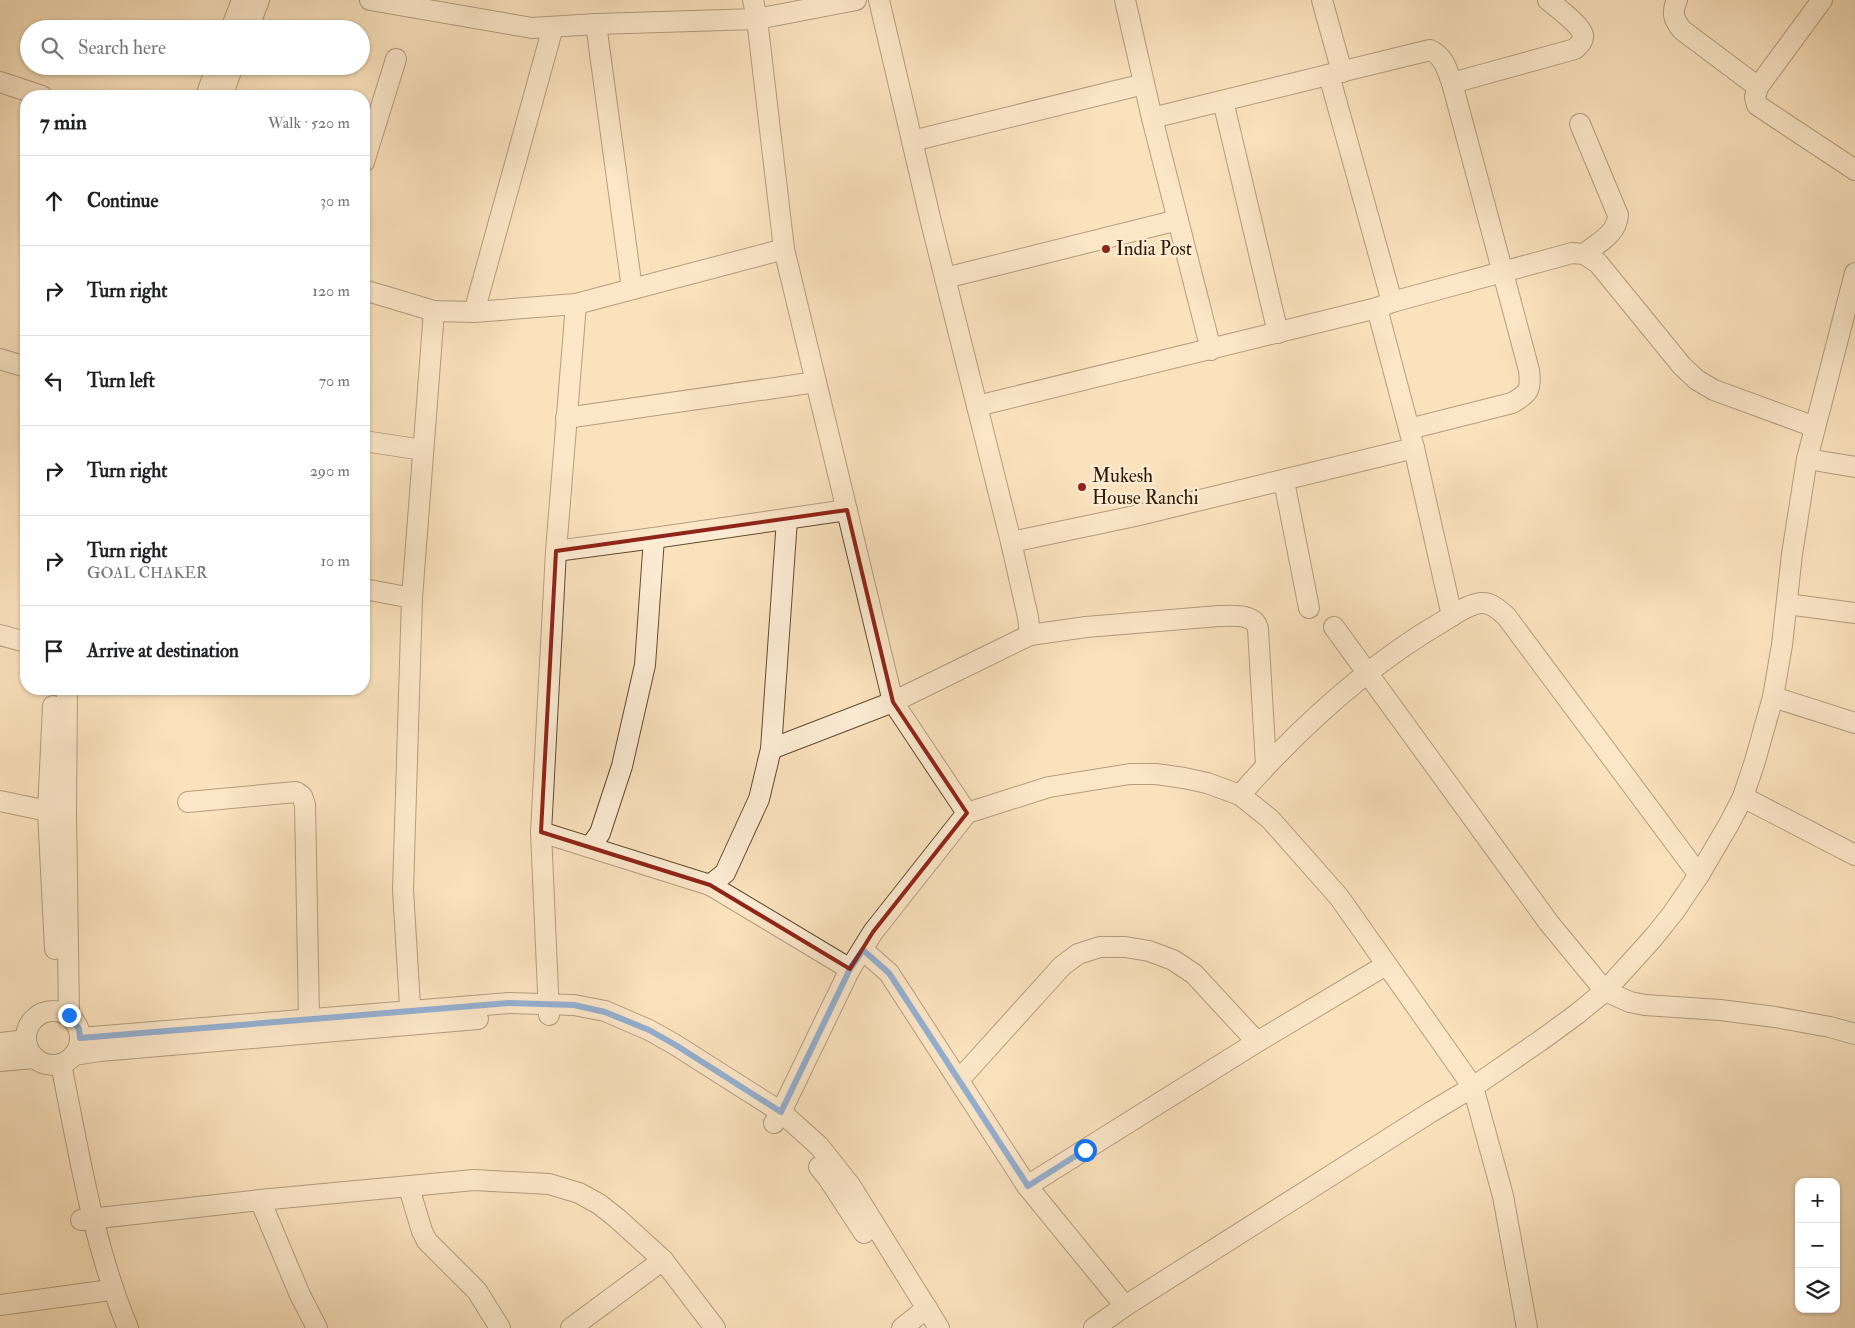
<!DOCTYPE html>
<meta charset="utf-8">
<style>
:root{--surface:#fff;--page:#f2f2f2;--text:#202124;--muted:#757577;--line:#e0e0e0}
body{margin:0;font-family:"IM FELL Double Pica",serif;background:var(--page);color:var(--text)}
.controls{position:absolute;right:15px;bottom:15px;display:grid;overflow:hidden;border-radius:10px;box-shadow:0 1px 4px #0004}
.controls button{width:45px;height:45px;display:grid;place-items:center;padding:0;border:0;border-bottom:1px solid var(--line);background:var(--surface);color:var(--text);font:25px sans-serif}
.stop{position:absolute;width:15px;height:15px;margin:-11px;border:4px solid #1a73e8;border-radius:50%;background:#fff}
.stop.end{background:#1a73e8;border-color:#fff;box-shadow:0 1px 5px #0008}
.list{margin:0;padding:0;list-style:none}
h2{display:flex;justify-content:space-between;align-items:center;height:65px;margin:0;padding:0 20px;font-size:21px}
h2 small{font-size:16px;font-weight:400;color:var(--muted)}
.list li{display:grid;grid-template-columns:32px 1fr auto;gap:15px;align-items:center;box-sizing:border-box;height:90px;padding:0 20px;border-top:1px solid var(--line)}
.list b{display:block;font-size:19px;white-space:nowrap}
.list p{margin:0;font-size:16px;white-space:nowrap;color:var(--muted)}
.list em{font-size:16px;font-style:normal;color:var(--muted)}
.icon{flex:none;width:28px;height:28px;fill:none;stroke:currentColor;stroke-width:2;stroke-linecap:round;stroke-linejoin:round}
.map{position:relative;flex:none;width:1855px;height:1328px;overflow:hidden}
.search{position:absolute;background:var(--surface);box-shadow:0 1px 4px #0004;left:20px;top:20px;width:350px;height:55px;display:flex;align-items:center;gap:12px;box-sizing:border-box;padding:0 18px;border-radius:28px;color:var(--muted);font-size:19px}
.panel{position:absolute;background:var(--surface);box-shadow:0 1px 4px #0004;left:20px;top:90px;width:350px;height:605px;border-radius:20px}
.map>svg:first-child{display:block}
</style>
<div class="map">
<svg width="1855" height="1328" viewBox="0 0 1855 1328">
<rect width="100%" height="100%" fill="#fae2bd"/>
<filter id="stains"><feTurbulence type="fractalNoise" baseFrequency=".004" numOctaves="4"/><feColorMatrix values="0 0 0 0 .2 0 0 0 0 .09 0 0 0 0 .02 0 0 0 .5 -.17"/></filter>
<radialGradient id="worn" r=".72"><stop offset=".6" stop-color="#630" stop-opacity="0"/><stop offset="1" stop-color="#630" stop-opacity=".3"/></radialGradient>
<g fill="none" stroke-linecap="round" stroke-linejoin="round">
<defs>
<g id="minor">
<polyline points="370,0 532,28 596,24 757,19 856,0"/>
<polyline points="753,0 757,19 784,249 893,702 967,813"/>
<polyline points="1125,0 1152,118 1211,350"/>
<polyline points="1322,0 1342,72"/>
<path d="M1677,0C1671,13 1674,20 1682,30L1758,87"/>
<polyline points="1822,0 1758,87 1755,97 1757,105 1855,170"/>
<polyline points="596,24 632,289"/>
<polyline points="231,29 242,0"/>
<polyline points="248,29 259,0"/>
<polyline points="1329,75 1392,302"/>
<polyline points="0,82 42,96"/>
<path d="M1452,83L1575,49C1579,45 1584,41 1583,35C1581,25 1556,7 1548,0"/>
<polyline points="206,96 217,66"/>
<polyline points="222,96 233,66"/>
<polyline points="1223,101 1278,333"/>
<path d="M1152,118L1430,50C1444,56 1447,70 1452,83L1529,370C1531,389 1530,393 1512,403L1409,429"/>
<path d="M1580,124L1618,215C1617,234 1598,243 1584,254"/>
<polyline points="912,141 1144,84"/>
<polyline points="364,162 396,59"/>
<polyline points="945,278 1178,220"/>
<polyline points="364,290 434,311 474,312 576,304 784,249"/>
<polyline points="1377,308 1392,302 1572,253 1584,254 1598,263 1682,366 1697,380 1714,390 1815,427"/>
<polyline points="474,312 553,27"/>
<polyline points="0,359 26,367"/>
<polyline points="977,406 1377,308 1414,448 1452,616"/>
<polyline points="566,418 816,382"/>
<polyline points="364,441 423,450"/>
<polyline points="1807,459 1855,467"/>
<polyline points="1284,481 1309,608"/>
<polyline points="1011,542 1135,516 1414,448"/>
<polyline points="556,551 654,538 847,510"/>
<polyline points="364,589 412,598"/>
<polyline points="1787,604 1855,613"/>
<polyline points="1334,627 1549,923 1605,991 1630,1002 1645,1005 1720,1010 1775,1017 1830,1027 1855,1034"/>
<polyline points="0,635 26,642"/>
<path d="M1030,635L1086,627L1219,616C1232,616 1255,613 1258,629L1266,765"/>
<polyline points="67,689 66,814 69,1015"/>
<polyline points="1773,697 1855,723"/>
<polyline points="53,706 48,812 55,949"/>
<polyline points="771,749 893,702 1030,635 1028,617 1011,542 932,226 879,0"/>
<path d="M1240,795C1299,728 1365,667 1442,622C1454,615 1469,603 1483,603C1492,603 1499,610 1506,616L1699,875"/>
<polyline points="1743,797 1855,855"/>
<polyline points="0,801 62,814"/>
<polyline points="188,802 296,792 302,796 305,805 309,1018"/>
<polyline points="541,832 710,885 725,873 759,799 771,749 787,519"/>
<polyline points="590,847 600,833 622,766 645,665 654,538"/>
<polyline points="710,885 850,969"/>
<polyline points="863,950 889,973 1027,1186 1125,1306"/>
<circle cx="53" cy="1038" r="27"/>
<polyline points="549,1015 541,832 556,551 576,304"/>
<polyline points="411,1022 403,890 412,598 434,311"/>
<polyline points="80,1038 509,1003 574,1005 605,1011 649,1030 674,1044 781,1112 819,1146 850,1185 939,1328"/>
<polyline points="0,1043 26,1040"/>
<polyline points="74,1055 100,1051 478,1019"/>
<polyline points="0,1061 35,1058"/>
<path d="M61,1064C79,1153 93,1244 128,1328"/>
<polyline points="959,1080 1062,966 1078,954 1100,947 1125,947 1149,951 1173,960 1194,974 1257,1042"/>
<polyline points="774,1123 781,1112 850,969 873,932 967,813 1049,787 1130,774 1156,774 1184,778 1207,783 1240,795 1270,819 1339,897 1473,1087 1503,1196 1527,1328"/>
<polyline points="819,1167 828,1178 864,1233"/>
<polyline points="1027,1186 1257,1042 1386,965"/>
<polyline points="409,1188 422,1231 427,1241 477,1291 500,1328"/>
<polyline points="260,1200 300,1295 317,1328"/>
<polyline points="81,1220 260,1200 474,1180 549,1184 579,1193 599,1204 618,1219 663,1260 715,1328"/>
<polyline points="0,1305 103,1291"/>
<polyline points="571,1328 663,1260"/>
<polyline points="902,1328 927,1308"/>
<polyline points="1094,1328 1125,1306 1431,1112 1473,1087 1540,1041 1577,1014 1605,991 1653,938 1673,913 1699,875 1729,824 1743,797 1755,761 1773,697 1782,645 1792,554 1807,459 1855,273"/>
</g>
</defs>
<!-- minor casing -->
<use href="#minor" stroke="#624b2f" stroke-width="22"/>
<!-- minor -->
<use href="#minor" stroke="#fcecd4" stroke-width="20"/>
</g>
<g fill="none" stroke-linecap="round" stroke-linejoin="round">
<!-- route -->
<polyline stroke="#1a73e8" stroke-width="6" points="69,1015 79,1029 80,1038 509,1003 574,1005 605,1012 649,1030 674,1044 781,1112 850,969 863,950 889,973 1028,1186 1085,1150"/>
</g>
<!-- marked area -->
<path d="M0 0H1855V1328H0ZM847,510L893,702L967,813L873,932L850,969L710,885L541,832L556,551Z" fill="#fae2bd" fill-opacity=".55" fill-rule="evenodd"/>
<path fill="none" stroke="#8f2418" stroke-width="4" stroke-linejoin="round" d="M847,510L893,702L967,813L873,932L850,969L710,885L541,832L556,551Z"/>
<!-- markers -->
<g fill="#8f2418" stroke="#fcecd4" stroke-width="2">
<circle cx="1106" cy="249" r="5"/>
<circle cx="1082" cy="487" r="5"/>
</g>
<g text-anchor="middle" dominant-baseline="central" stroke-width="4.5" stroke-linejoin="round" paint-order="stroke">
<!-- poi labels -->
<g font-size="19" fill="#2f1900" stroke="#fcecd4" text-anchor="start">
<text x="1116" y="249">India Post</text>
<text x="1092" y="476">Mukesh<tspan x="1092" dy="22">House Ranchi</tspan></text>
</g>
</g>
<rect width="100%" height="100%" filter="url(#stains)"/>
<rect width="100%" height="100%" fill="url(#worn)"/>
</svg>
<div class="controls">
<button>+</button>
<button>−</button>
<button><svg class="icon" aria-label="layers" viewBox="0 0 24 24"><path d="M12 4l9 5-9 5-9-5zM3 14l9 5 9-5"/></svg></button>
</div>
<div class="stop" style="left:1085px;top:1150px"></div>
<div class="stop end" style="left:69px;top:1015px"></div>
<div class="search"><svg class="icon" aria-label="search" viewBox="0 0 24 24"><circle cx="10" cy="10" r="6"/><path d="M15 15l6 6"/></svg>Search here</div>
<section class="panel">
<h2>7 min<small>Walk · 520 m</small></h2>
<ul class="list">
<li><svg class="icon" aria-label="ahead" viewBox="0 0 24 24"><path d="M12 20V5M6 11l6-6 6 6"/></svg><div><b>Continue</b></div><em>30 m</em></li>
<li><svg class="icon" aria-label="right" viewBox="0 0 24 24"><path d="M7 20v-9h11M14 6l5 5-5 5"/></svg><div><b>Turn right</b></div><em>120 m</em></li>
<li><svg class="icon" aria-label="left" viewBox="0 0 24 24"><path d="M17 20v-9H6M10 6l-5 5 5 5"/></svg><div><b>Turn left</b></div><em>70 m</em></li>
<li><svg class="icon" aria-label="right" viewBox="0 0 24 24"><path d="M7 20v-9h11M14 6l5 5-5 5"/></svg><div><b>Turn right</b></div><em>290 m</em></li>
<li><svg class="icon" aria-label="right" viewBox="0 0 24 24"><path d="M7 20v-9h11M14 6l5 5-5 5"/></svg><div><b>Turn right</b><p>GOAL CHAKER</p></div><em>10 m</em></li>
<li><svg class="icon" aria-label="arrive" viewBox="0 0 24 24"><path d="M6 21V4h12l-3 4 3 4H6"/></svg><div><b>Arrive at destination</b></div></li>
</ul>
</section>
</div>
